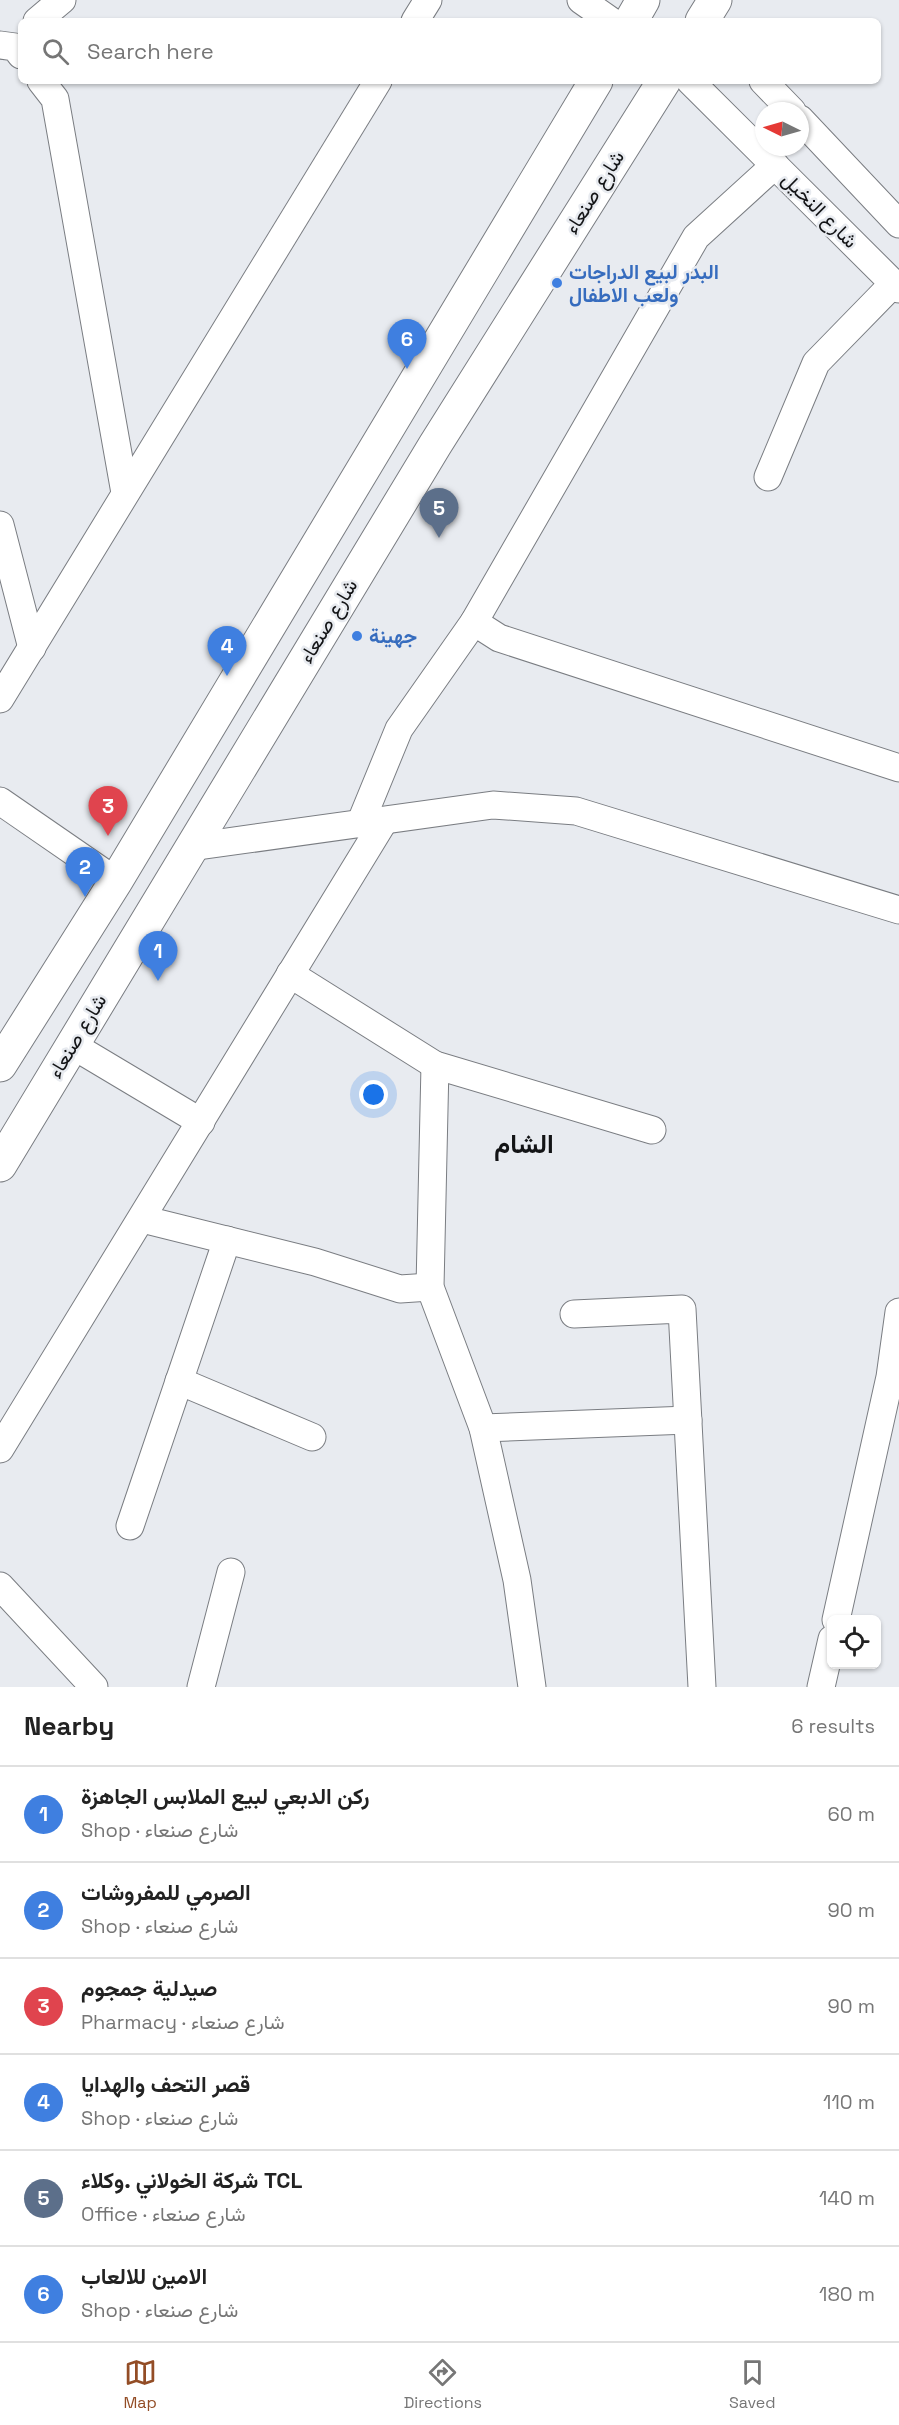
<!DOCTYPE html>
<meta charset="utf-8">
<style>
:root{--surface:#fff;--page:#f2f2f2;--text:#222;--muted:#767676;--line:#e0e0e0;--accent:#934d26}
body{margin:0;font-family:"Space Grotesk",Vazirmatn,sans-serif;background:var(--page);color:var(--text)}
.controls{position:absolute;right:18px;bottom:18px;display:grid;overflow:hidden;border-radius:9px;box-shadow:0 2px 4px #0004}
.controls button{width:54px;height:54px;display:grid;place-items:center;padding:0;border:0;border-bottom:2px solid var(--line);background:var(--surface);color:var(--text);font:30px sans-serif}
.compass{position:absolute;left:755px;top:102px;width:54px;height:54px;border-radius:50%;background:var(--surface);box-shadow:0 2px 4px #0004;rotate:275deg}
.you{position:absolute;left:374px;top:1095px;width:21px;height:21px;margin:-15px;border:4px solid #fff;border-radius:50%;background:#1a73e8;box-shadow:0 0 0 9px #1a73e833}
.badge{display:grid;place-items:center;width:39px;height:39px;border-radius:50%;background:var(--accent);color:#fff;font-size:20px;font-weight:700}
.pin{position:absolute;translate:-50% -50px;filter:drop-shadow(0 2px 3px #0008)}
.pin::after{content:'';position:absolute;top:32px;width:21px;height:18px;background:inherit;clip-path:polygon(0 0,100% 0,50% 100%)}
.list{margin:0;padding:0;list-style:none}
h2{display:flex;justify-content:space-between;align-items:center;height:78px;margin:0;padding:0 24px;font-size:26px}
h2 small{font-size:20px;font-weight:400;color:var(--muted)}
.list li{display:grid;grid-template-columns:39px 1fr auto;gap:18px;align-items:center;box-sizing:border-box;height:96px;padding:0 24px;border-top:2px solid var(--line)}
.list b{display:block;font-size:22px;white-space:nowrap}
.list p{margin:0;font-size:20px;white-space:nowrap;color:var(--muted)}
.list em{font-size:20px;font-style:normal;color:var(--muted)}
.icon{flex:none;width:33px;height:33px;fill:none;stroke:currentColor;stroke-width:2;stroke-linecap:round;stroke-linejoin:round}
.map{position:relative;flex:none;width:899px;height:1687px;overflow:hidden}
.search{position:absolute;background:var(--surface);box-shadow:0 2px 4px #0004;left:18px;right:18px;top:18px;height:66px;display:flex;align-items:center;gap:15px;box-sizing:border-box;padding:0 21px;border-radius:9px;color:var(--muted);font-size:22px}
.sheet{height:654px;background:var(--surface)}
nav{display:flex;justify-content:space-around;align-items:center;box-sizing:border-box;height:84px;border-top:2px solid var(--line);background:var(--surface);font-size:16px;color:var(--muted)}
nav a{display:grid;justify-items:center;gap:3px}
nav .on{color:var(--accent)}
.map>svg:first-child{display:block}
</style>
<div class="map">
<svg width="899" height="1687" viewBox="0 0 899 1687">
<rect width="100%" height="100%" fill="#e8ebf0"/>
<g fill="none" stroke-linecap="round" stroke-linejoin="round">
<defs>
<g id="minor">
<polyline points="581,0 611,21"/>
<polyline points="37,21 62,0"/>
<polyline points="415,21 428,0"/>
<polyline points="0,45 15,47 21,55"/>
<polyline points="41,81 55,99 125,493"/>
<polyline points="690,81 899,289"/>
<polyline points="763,81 792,111"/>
<polyline points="800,119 899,224"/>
<polyline points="768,477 816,363 894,283"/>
<polyline points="0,525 32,648"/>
<polyline points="474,622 499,638 899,768"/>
<polyline points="0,699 378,81"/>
<polyline points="0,801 116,881"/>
<polyline points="360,824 399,729 474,622 696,237 775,165"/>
<polyline points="191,847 493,805 576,811 899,910"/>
<polyline points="290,974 435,1065 652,1130"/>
<polyline points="72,1045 201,1122"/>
<polyline points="435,1065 430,1287 483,1428 517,1580 532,1687"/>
<polyline points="142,1219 315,1262 400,1289 430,1287"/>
<polyline points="574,1314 682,1309 702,1687"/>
<polyline points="179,1381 312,1437"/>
<polyline points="483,1428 688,1420"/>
<polyline points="0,1449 384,821"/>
<polyline points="130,1526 227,1240"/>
<polyline points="0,1586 94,1687"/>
<polyline points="836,1620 890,1377 899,1312"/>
<polyline points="201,1687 231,1572"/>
<polyline points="821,1687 832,1639"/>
</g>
<g id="highway">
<polyline points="631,21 643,0"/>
<polyline points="702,21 715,0"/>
<polyline points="0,1065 116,881 596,81"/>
<polyline points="0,1165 435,445 664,81"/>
</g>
</defs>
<!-- minor casing -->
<use href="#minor" stroke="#7a7d82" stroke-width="29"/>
<!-- highway casing -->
<use href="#highway" stroke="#7a7d82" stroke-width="35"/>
<!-- minor -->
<use href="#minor" stroke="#fff" stroke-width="27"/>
<!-- highway -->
<use href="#highway" stroke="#fff" stroke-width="33"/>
</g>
<!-- markers -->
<g fill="#3f7fe0" stroke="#e8ebf0" stroke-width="2">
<circle cx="557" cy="283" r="6"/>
<circle cx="357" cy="636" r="6"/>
</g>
<g text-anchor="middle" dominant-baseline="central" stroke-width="5" stroke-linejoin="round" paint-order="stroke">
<!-- street labels -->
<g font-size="20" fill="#131416" stroke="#e8ebf0">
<text transform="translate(594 192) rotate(-58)">شارع صنعاء</text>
<text transform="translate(820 210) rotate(45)">شارع النخيل</text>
<text transform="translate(328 621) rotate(-59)">شارع صنعاء</text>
<text transform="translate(77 1036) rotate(-59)">شارع صنعاء</text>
</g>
<!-- shop labels -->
<g font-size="20" font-weight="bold" fill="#366cbe" stroke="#e8ebf0" text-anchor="start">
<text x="569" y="272">البدر لبيع الدراجات<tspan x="569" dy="23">ولعب الاطفال</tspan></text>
<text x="369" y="636">جهينة</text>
</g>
<!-- district labels -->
<g font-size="26" font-weight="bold" fill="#131416" stroke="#e8ebf0">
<text x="524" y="1144">الشام</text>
</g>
</g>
</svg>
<div class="controls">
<button><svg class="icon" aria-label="locate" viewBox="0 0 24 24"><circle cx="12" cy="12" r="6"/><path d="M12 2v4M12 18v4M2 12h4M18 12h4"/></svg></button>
</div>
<svg class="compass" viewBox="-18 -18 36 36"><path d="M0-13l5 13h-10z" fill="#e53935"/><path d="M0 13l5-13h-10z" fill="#767676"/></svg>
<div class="you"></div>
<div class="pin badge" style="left:158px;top:981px;background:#3f7fe0">1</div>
<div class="pin badge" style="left:85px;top:897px;background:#3f7fe0">2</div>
<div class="pin badge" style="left:108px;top:836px;background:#e0444e">3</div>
<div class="pin badge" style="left:227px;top:676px;background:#3f7fe0">4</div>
<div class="pin badge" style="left:439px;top:538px;background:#5c6f8a">5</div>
<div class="pin badge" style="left:407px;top:369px;background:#3f7fe0">6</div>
<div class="search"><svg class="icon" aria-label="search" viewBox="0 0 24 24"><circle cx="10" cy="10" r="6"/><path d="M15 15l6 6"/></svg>Search here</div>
</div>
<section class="sheet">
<h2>Nearby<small>6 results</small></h2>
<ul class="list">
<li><span class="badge" style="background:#3f7fe0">1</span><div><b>ركن الدبعي لبيع الملابس الجاهزة</b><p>Shop · شارع صنعاء</p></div><em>60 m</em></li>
<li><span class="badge" style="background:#3f7fe0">2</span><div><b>الصرمي للمفروشات</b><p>Shop · شارع صنعاء</p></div><em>90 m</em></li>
<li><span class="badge" style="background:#e0444e">3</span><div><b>صيدلية جمجوم</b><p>Pharmacy · شارع صنعاء</p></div><em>90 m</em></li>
<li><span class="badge" style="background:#3f7fe0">4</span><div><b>قصر التحف والهدايا</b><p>Shop · شارع صنعاء</p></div><em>110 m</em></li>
<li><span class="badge" style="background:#5c6f8a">5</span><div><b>شركة الخولاني .وكلاء TCL</b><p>Office · شارع صنعاء</p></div><em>140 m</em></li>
<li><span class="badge" style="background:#3f7fe0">6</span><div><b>الامين للالعاب</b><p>Shop · شارع صنعاء</p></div><em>180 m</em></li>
</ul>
</section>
<nav>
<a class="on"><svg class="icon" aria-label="map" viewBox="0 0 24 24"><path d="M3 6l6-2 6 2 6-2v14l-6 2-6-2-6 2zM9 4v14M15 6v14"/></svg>Map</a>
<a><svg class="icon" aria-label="directions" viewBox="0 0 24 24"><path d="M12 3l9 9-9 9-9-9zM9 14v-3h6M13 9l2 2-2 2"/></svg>Directions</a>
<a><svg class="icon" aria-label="saved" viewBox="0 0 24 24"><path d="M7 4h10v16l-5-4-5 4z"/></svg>Saved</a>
</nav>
